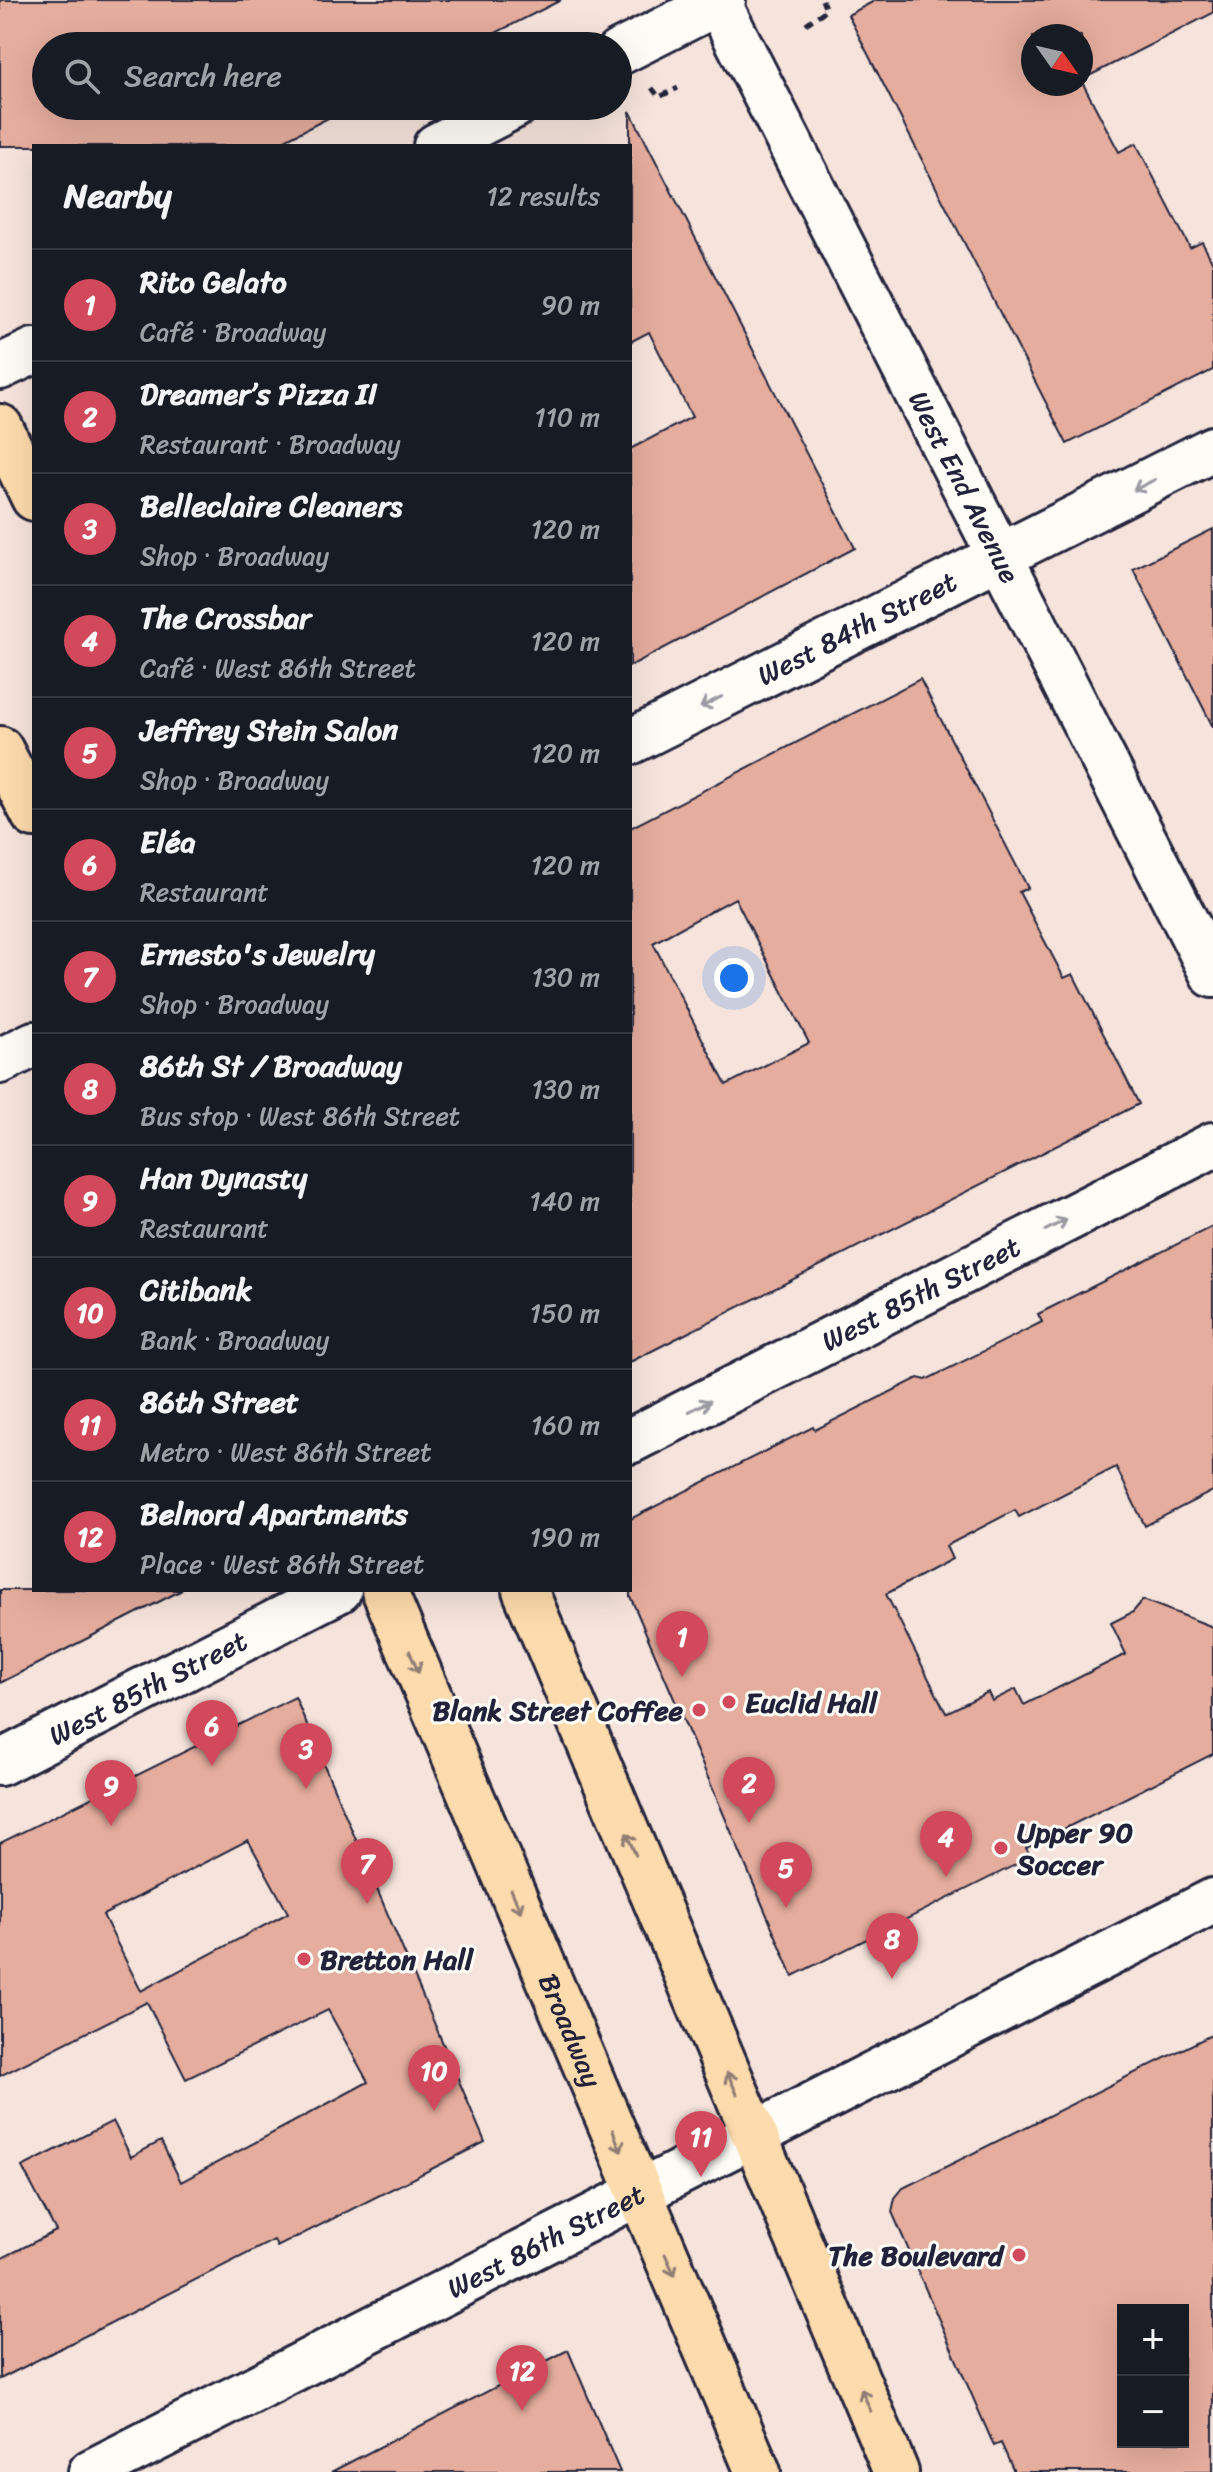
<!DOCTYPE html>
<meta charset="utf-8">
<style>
:root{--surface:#171b24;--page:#20242c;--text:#f1f3f6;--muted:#9ea1a6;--line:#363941;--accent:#d1495b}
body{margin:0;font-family:Sriracha,sans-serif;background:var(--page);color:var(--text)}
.controls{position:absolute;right:24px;bottom:24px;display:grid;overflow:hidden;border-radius:0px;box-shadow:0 8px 32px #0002}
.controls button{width:72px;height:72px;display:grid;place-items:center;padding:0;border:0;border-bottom:2px solid var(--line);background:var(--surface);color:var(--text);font:40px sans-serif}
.compass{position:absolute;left:1021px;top:24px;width:72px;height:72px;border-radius:50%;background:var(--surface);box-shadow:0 8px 32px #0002;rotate:124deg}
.you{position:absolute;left:734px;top:978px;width:28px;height:28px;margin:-20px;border:6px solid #fff;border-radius:50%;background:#1a73e8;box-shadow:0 0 0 12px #1a73e833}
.badge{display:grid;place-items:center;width:52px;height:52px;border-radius:50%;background:var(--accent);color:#fff;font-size:26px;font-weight:700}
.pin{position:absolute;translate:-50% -66px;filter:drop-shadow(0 2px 4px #0008)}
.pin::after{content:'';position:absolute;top:42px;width:28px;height:24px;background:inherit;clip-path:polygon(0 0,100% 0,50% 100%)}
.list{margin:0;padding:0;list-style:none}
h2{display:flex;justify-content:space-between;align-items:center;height:104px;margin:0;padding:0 32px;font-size:34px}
h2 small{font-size:26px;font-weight:400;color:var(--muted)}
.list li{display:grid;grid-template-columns:52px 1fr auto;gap:24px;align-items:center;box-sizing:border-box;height:112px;padding:0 32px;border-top:2px solid var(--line)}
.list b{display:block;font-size:30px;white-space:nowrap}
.list p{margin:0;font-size:26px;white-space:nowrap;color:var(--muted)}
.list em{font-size:26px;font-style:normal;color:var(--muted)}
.icon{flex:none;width:44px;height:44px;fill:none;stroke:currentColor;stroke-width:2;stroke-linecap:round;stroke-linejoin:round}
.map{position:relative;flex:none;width:1213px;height:2472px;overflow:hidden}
.search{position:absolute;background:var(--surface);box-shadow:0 8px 32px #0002;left:32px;top:32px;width:600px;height:88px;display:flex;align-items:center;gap:20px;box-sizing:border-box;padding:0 28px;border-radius:44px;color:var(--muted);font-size:30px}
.panel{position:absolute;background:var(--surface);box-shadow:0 8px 32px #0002;left:32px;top:144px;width:600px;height:1448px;border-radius:0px}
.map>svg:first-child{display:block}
</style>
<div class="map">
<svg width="1213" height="2472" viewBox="0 0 1213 2472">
<rect width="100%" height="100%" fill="#f6e4dc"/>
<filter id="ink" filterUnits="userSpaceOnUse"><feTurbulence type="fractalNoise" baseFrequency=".0125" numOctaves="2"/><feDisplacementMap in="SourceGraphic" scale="16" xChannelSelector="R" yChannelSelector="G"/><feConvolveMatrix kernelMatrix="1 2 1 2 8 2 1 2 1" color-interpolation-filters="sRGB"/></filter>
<g filter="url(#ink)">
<!-- building -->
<g fill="#e5ad9d" stroke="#22223b" stroke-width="2" fill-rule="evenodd">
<polygon points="0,0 561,0 470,46 46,46 46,106 352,106 273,146 0,146"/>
<path d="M876,0H1213V13L1081,80L1119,152L1136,143L1190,248L1202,242L1213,263V370L1067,444L848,15ZM1033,36H1081V84H1033Z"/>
<polygon points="630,111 855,548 630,666 630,449 692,417 649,332 630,342"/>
<polygon points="1213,529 1213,727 1133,569"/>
<path d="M920,679L1028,888L1019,892L1041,934L1064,978L1073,974L1139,1104L630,1362V828ZM735,898L809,1043L726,1085L653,943Z"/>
<polygon points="1213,1226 1213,1491 1145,1526 1116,1467 1019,1517 1015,1510 946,1546 952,1559 886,1594 946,1713 988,1692 992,1701 1016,1689 1024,1705 1126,1654 1111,1623 1133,1612 1143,1600 1213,1627 1213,1754 1026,1848 1031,1857 793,1976 630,1596 630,1519 813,1427 815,1430 918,1378 926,1380 1042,1322 1038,1314"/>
<polygon points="0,1590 182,1590 0,1683"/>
<path d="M295,1697L485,2142L277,2247L274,2240L0,2379V2259L56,2231L22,2167L113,2121L131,2157L161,2141L181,2182L368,2082L328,2010L186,2079L147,2002L0,2076V1843ZM248,1840L288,1913L141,1991L103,1915Z"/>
<path d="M1213,2034V2472H1014L1001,2443L994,2446L892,2212L895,2198L903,2188ZM1123,2310H1183V2442H1123Z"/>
<polygon points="568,2350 620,2472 331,2472"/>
</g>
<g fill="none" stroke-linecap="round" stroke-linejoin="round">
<defs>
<g id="minor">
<polyline points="618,53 723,0"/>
<polyline points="436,146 514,106"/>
<polyline points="0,367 34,351"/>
<path id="s1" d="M630,742L1213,449"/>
<polyline points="0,1061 34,1044"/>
<path id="s2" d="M630,1441L1213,1145"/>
<path id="s3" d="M0,1763L339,1590"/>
</g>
<g id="tertiary">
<path id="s4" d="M717,0L1213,975"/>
</g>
<g id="secondary">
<path id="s5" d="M91,2472L1213,1901"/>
</g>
<g id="primary">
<polyline points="0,427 34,498"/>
<polyline points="0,749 34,815"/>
<path id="s6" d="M384,1590L758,2472"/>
<polyline points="525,1590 896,2472"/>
</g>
</defs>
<!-- minor casing -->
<use href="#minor" stroke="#22223b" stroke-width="50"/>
<!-- tertiary casing -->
<use href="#tertiary" stroke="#22223b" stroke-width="50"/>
<!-- secondary casing -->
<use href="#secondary" stroke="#22223b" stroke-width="50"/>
<!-- primary casing -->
<use href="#primary" stroke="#22223b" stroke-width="50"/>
<!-- path -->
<g stroke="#22223b" stroke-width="5" stroke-dasharray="8 6" stroke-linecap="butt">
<polyline points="806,24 826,10 822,0"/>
<polyline points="652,88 659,97 678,88"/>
</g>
<!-- minor -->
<use href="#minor" stroke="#fdfcf7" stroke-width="44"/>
<!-- tertiary -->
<use href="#tertiary" stroke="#fdfcf7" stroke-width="44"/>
<!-- secondary -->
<use href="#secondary" stroke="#fdfcf7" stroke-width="44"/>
<!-- primary -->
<use href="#primary" stroke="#fedbac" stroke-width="44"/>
</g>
<!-- one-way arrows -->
<defs><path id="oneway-shaft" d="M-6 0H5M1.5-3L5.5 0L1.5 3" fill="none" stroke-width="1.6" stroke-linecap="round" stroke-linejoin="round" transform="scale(2)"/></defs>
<g stroke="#9a9aa2">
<use href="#oneway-shaft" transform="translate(1144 485) rotate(153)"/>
<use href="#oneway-shaft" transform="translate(711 702) rotate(153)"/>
<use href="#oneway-shaft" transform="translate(1056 1225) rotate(-27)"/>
<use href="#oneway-shaft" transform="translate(700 1406) rotate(-27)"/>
</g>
<g stroke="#907e74">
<use href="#oneway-shaft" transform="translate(414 1662) rotate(67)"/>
<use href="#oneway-shaft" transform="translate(631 1844) rotate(-113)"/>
<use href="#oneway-shaft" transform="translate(516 1901) rotate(67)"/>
<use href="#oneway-shaft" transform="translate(732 2083) rotate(-114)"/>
<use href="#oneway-shaft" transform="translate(617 2141) rotate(68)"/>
<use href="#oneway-shaft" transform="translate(670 2265) rotate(66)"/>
<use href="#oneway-shaft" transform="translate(866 2400) rotate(-113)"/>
</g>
</g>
<!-- markers -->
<g fill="#d1495b" stroke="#fdfcf7" stroke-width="3">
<circle cx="729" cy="1702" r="8"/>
<circle cx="699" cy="1710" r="8"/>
<circle cx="1001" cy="1848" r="8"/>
<circle cx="304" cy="1959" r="8"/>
<circle cx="1019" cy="2255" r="8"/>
</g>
<g text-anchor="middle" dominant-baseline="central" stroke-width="6" stroke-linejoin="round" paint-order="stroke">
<!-- street labels -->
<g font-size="28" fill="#22223b" stroke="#fdfcf7">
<text stroke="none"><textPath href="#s4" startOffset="546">West End Avenue</textPath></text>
<text stroke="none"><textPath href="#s1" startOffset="254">West 84th Street</textPath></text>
<text stroke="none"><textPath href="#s2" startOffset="326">West 85th Street</textPath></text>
<text stroke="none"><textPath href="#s3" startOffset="166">West 85th Street</textPath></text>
<text stroke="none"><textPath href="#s6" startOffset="478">Broadway</textPath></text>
<text stroke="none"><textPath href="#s5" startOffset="510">West 86th Street</textPath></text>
</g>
<!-- poi labels -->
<g font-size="28" font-weight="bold" fill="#22223b" stroke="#fdfcf7" text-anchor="start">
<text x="745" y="1702">Euclid Hall</text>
<text x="683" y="1710" text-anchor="end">Blank Street Coffee</text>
<text x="1017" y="1832">Upper 90<tspan x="1017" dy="32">Soccer</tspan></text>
<text x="320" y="1959">Bretton Hall</text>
<text x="1003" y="2255" text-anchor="end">The Boulevard</text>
</g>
</g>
</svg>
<div class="controls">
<button>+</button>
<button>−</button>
</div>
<svg class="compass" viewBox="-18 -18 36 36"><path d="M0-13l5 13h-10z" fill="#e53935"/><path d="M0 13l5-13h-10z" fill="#9ea1a6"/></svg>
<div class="you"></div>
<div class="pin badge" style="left:682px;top:1677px">1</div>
<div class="pin badge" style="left:749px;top:1823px">2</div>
<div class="pin badge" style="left:306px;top:1789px">3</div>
<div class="pin badge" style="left:946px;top:1877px">4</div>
<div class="pin badge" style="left:786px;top:1908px">5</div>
<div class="pin badge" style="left:212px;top:1766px">6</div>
<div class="pin badge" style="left:367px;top:1904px">7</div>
<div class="pin badge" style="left:892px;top:1979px">8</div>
<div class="pin badge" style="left:111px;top:1826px">9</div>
<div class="pin badge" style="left:434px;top:2111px">10</div>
<div class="pin badge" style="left:701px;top:2177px">11</div>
<div class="pin badge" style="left:522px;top:2411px">12</div>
<div class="search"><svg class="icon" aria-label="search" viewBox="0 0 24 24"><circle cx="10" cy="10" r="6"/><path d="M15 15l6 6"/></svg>Search here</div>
<section class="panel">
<h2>Nearby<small>12 results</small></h2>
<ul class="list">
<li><span class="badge">1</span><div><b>Rito Gelato</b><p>Café · Broadway</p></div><em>90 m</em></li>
<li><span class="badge">2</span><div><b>Dreamer’s Pizza II</b><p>Restaurant · Broadway</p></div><em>110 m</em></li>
<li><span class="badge">3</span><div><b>Belleclaire Cleaners</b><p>Shop · Broadway</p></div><em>120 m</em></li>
<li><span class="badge">4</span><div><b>The Crossbar</b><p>Café · West 86th Street</p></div><em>120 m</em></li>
<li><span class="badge">5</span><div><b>Jeffrey Stein Salon</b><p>Shop · Broadway</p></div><em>120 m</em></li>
<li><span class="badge">6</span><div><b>Eléa</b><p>Restaurant</p></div><em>120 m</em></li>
<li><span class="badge">7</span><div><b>Ernesto's Jewelry</b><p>Shop · Broadway</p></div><em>130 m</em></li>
<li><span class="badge">8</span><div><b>86th St / Broadway</b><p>Bus stop · West 86th Street</p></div><em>130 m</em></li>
<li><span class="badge">9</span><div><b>Han Dynasty</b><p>Restaurant</p></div><em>140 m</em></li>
<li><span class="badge">10</span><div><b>Citibank</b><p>Bank · Broadway</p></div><em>150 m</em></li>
<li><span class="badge">11</span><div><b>86th Street</b><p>Metro · West 86th Street</p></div><em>160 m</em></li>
<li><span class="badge">12</span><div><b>Belnord Apartments</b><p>Place · West 86th Street</p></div><em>190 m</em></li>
</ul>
</section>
</div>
